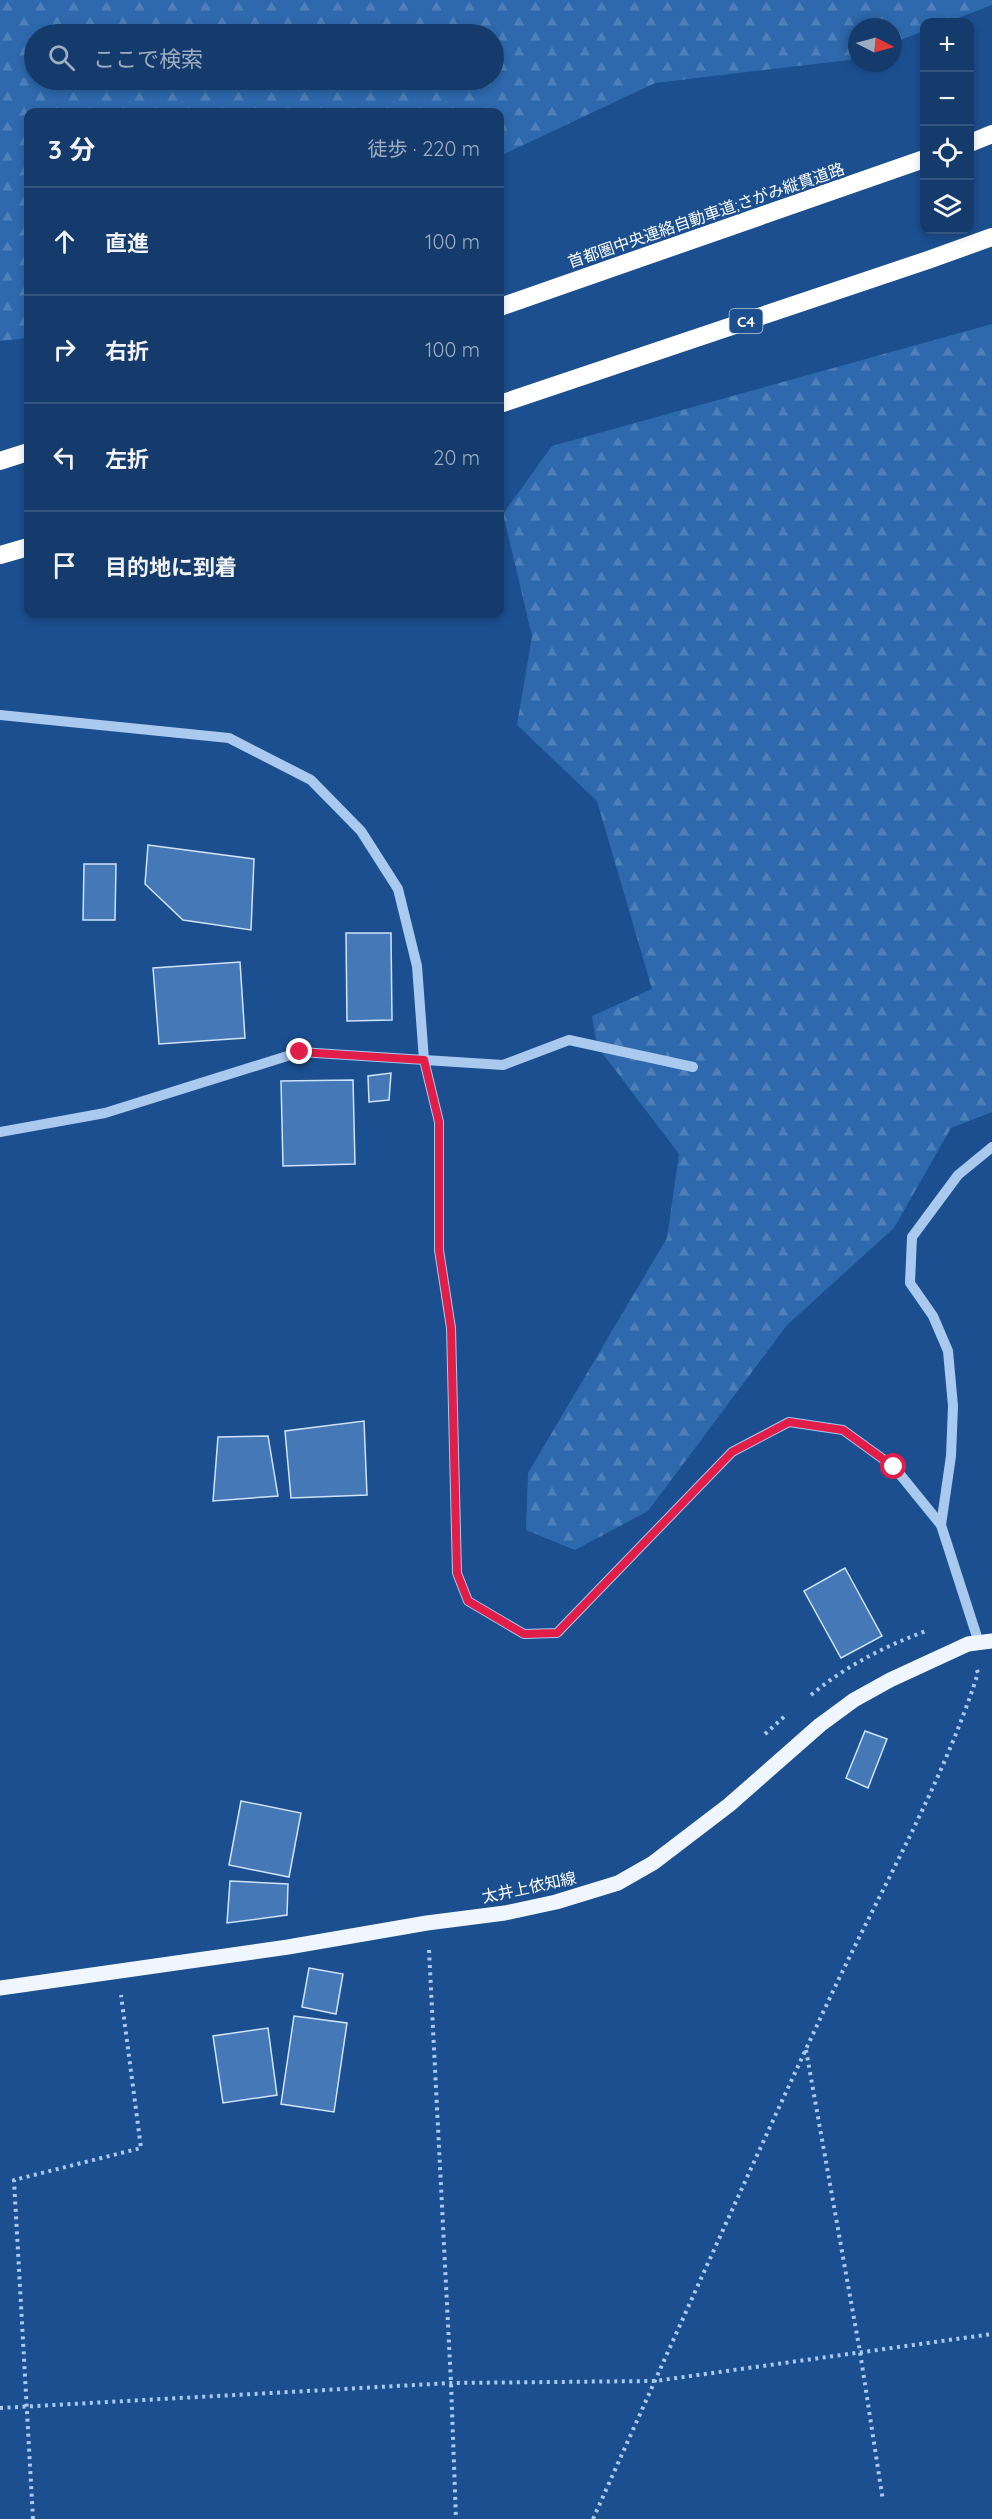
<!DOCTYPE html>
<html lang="ja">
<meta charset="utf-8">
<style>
:root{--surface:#143b6b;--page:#214673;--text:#f1f3f6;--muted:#9dadc1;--line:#33557e}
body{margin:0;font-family:Quicksand,"Noto Sans JP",sans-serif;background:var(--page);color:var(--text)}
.controls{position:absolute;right:18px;top:18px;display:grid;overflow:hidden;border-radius:12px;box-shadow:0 3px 9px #0003}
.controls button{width:54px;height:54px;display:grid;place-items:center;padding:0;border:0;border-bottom:2px solid var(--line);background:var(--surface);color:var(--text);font:30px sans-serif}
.compass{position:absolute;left:848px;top:18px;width:54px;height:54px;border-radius:50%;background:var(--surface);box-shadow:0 3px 9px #0003;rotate:96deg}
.stop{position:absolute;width:18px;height:18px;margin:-14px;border:4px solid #e11d48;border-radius:50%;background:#fff}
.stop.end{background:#e11d48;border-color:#fff;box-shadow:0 2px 6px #0008}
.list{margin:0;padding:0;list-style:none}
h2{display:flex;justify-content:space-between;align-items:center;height:78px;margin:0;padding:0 24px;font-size:26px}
h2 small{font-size:20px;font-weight:400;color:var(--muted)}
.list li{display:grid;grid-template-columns:39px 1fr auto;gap:18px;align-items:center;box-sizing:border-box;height:108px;padding:0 24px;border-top:2px solid var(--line)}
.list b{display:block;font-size:22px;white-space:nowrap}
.list em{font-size:20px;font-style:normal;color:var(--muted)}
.icon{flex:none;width:33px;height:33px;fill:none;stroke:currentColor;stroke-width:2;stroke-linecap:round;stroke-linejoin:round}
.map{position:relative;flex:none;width:992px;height:2519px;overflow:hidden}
.search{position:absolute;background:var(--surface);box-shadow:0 3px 9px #0003;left:24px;top:24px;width:480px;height:66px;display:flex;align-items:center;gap:15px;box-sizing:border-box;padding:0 21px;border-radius:33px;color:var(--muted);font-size:22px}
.panel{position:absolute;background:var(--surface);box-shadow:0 3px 9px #0003;left:24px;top:108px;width:480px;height:510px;border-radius:12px}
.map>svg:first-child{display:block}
</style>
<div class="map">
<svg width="992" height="2519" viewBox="0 0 992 2519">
<defs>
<pattern id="forest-firs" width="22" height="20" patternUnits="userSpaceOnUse" patternTransform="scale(1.5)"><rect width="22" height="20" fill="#2e69ad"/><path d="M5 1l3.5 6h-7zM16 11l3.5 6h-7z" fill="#4d80b9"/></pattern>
</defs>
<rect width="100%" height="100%" fill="#1b4f8f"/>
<!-- forest -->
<g fill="url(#forest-firs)" fill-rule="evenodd">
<path d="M0,0H992V5L947,22H924V31L893,43V27H857V57L849,60L655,83L500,156V112H28V338L0,341ZM34,34H494V80H34Z"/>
<polygon points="992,324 992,1112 951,1128 894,1228 787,1325 648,1511 575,1550 526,1530 528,1473 667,1238 679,1154 597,1046 592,1016 652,989 597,801 517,725 532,636 503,514 552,446"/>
</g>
<!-- building -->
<g fill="#4478b7" stroke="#cfe3fa" stroke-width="1.5">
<polygon points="148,845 254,859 251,930 183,920 145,884"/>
<polygon points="84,864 116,864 115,920 83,920"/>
<polygon points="346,933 391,933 392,1020 347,1021"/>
<polygon points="240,962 245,1038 159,1044 153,968"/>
<polygon points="391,1073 389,1100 369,1102 368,1076"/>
<polygon points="353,1080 355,1164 283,1166 281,1081"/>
<polygon points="364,1421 367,1495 291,1498 285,1431"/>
<polygon points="268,1436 278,1496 213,1501 218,1437"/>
<polygon points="845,1568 882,1636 841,1658 804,1591"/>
<polygon points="865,1731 887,1739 868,1788 846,1778"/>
<polygon points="241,1801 301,1813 289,1877 229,1865"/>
<polygon points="230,1881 288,1884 287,1915 227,1923"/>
<polygon points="309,1968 343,1974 336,2014 302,2007"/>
<polygon points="294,2016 347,2023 334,2112 281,2104"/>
<polygon points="268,2028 277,2095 223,2103 213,2036"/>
</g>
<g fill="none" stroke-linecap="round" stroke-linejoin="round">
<!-- path -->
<g stroke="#a9c9ee" stroke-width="4" stroke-dasharray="3 4.5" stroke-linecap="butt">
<path d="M811,1695C846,1666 883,1647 926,1631"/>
<polyline points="765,1734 786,1715"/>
<polyline points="429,1950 451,2383 456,2519"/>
<polyline points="806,2050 860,2352 883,2501"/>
<polyline points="0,2408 451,2383 655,2381 992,2334"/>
<polyline points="33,2519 14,2180 141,2148 121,1995"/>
<path d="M593,2519C670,2347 747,2175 827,2004C877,1896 942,1786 978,1673L976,1668"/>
</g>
<!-- minor -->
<g stroke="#a9c9ee" stroke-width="10">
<polyline points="0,715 229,738 311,780 361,831 398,889 417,966 424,1060 439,1122 439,1250 451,1328 457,1573 468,1601 524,1634 557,1633 732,1452 789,1422 843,1430 894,1467 941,1525"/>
<polyline points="0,1132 105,1113 300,1052 503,1065 569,1040 693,1067"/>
<polyline points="979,1643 941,1525 951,1456 953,1406 948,1351 933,1316 910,1283 912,1237 958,1175 992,1147"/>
</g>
<!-- major -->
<polyline stroke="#f0f6ff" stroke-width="15" points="0,1988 288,1947 427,1923 505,1913 556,1902 618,1883 653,1863 729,1805 820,1725 854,1700 890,1680 968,1644 992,1641"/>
<!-- highway -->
<g stroke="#fff" stroke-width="18">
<polyline points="970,143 992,134"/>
<polyline points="500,307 924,159"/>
<polyline points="500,404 928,260 992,237"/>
<polyline points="0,461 28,452"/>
<polyline points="0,555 28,547"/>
</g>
</g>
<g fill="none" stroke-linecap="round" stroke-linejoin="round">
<!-- route -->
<polyline stroke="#e11d48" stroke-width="8" points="300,1052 424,1060 439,1122 439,1250 451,1328 457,1573 468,1601 524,1634 557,1633 732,1452 789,1422 843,1430 894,1467"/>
</g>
<g text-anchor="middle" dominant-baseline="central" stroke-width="4.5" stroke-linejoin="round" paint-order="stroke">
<!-- shield labels -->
<rect fill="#1b4f8f" stroke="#bbcadd" stroke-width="1.5" x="729.5" y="309" width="33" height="24" rx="4.5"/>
<g font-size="15" font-weight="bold" fill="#fff">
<text x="746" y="321">C4</text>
</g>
<!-- street labels -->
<g font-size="16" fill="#fff" stroke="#1b4f8f">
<text transform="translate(706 215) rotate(-19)">首都圏中央連絡自動車道;さがみ縦貫道路</text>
<text transform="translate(529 1887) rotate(-12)">太井上依知線</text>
</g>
</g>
</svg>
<div class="controls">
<button>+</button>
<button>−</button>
<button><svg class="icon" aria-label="locate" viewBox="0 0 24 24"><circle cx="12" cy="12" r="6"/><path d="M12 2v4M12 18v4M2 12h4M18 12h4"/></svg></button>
<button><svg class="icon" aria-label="layers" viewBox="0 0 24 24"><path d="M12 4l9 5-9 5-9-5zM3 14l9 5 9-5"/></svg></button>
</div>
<svg class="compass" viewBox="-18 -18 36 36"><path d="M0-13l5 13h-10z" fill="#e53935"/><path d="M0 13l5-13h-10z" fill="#9dadc1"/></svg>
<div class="stop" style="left:894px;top:1467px"></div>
<div class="stop end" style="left:300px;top:1052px"></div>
<div class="search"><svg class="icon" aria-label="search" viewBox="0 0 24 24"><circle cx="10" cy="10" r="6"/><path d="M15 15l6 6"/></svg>ここで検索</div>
<section class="panel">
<h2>3 分<small>徒歩 · 220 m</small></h2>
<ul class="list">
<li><svg class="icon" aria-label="ahead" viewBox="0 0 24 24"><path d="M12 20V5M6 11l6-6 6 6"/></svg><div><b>直進</b></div><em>100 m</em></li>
<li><svg class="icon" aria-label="right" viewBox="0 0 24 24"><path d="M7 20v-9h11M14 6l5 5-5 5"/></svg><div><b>右折</b></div><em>100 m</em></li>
<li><svg class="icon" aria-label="left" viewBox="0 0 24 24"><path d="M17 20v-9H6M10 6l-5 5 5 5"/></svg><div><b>左折</b></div><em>20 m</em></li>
<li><svg class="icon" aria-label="arrive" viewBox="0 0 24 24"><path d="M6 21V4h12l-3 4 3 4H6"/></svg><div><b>目的地に到着</b></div></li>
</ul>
</section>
</div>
